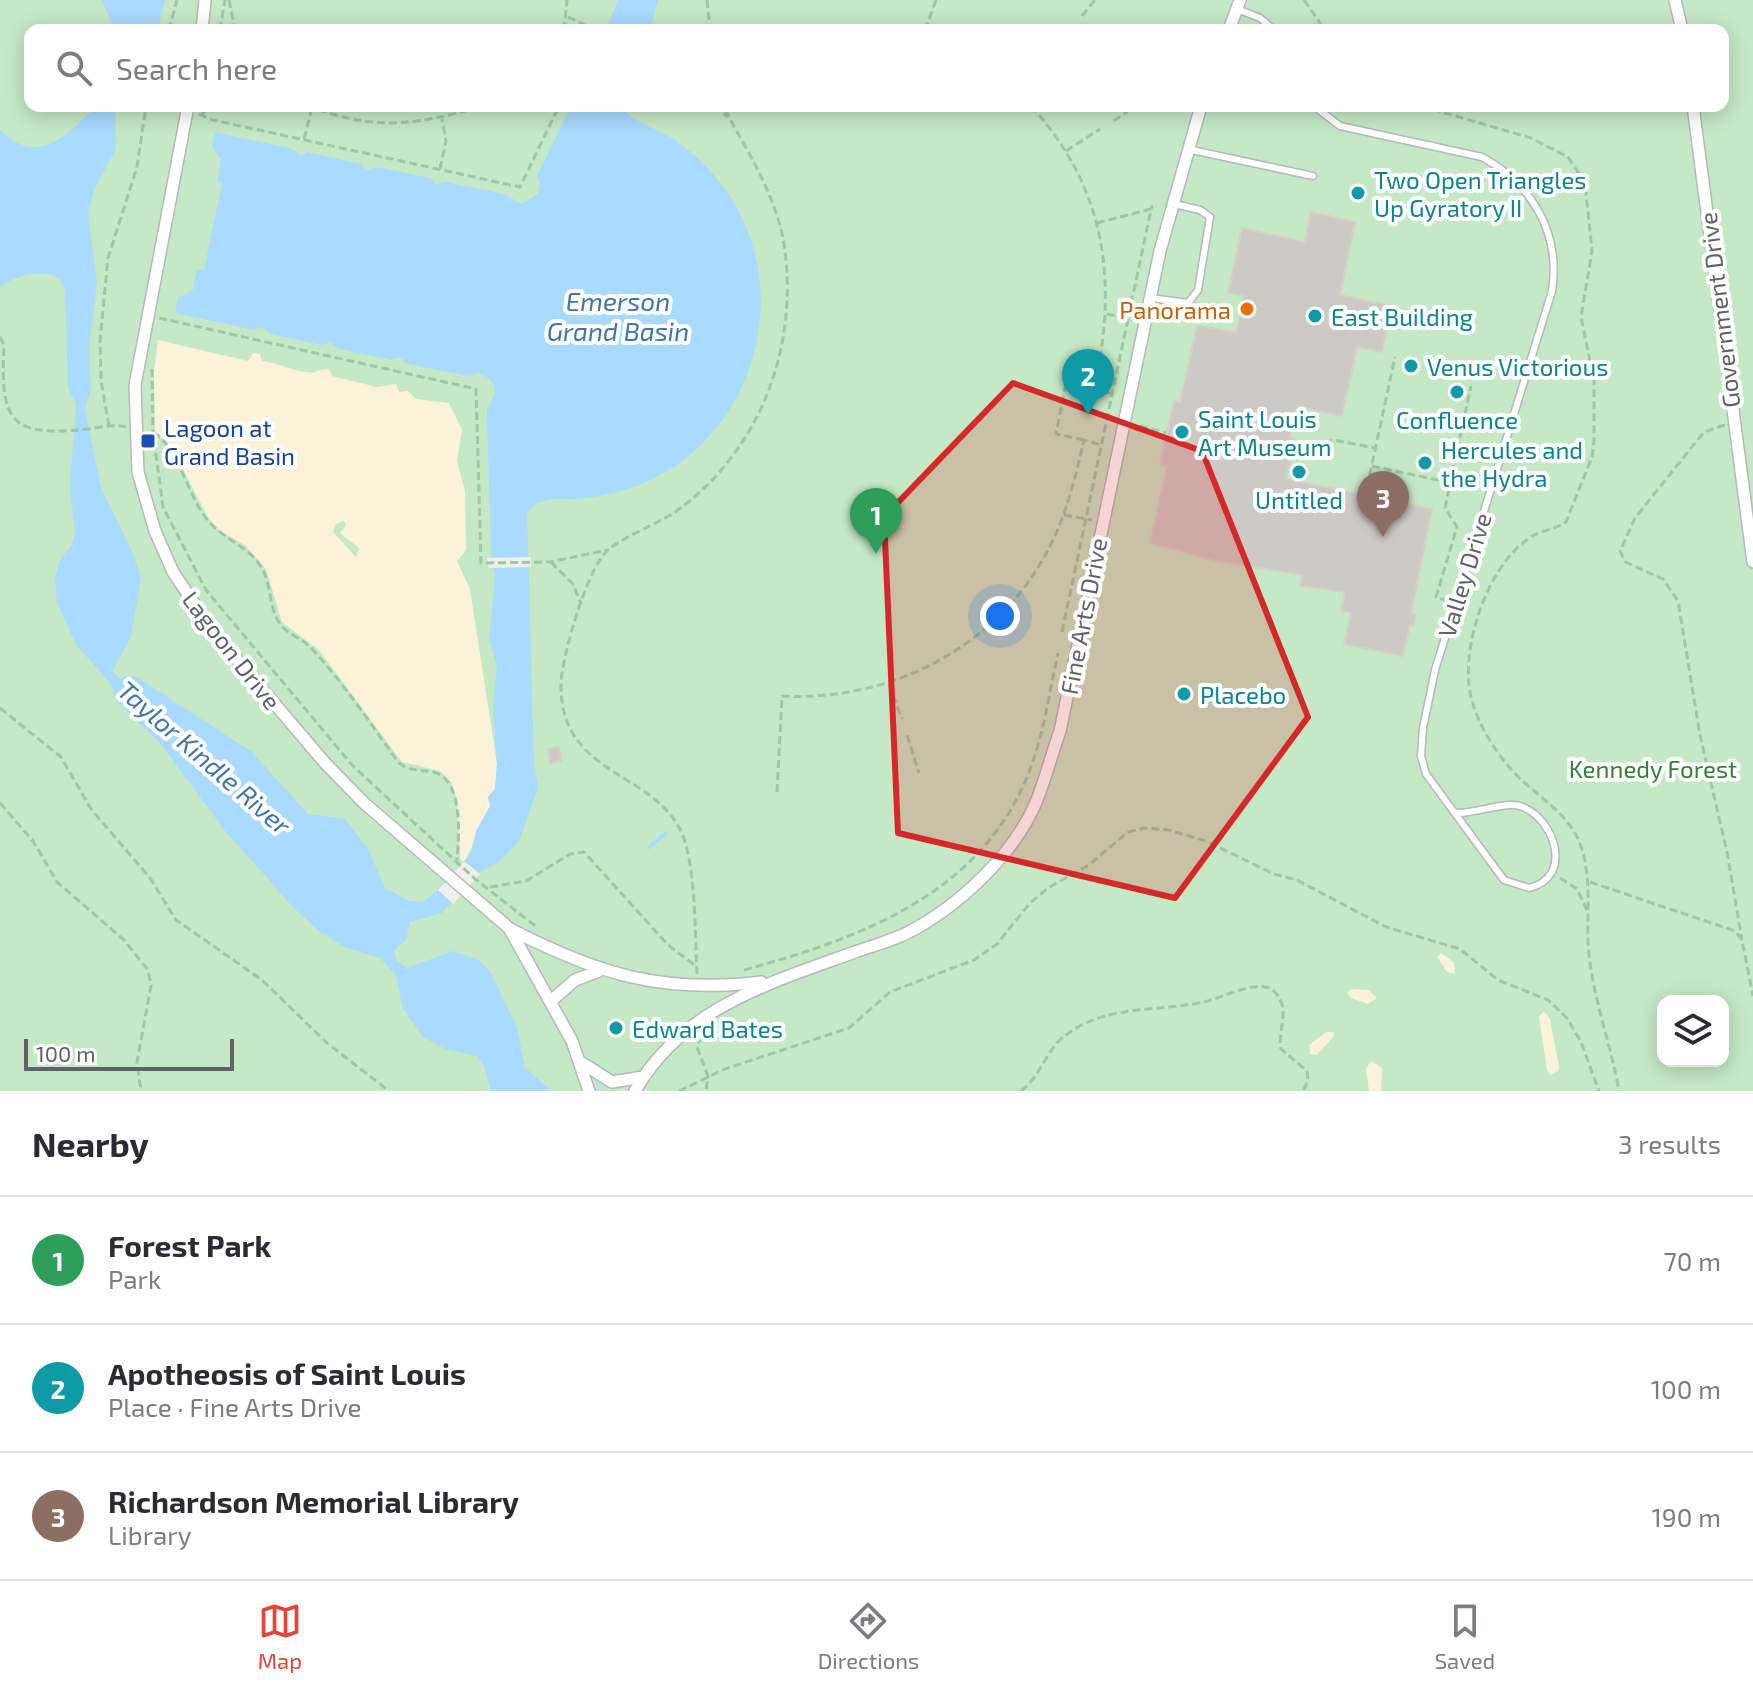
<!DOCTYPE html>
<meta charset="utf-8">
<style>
:root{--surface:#fff;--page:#f2f2f3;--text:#2b2b33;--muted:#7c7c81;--line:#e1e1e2;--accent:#ea4335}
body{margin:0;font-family:"Exo 2",sans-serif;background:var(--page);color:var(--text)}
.controls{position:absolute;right:24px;bottom:24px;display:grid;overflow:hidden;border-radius:16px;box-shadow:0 4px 20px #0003}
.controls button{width:72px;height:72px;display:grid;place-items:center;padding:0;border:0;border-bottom:2px solid var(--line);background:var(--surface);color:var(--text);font:40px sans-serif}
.scale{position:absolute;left:24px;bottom:20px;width:210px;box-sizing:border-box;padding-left:8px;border:4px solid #5f6368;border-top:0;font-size:22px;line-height:28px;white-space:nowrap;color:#5f6368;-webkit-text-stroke:6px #fff;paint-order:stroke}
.you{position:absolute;left:1000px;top:616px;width:28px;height:28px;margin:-20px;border:6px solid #fff;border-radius:50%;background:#1a73e8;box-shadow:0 0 0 12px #1a73e833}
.badge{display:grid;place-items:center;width:52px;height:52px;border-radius:50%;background:var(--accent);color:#fff;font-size:26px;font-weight:700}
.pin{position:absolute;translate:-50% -66px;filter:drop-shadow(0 2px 4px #0008)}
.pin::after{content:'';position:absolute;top:42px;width:28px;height:24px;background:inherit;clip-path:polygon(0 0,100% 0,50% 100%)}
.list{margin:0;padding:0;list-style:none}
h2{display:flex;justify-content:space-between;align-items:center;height:104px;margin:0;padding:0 32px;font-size:34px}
h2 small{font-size:26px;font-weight:400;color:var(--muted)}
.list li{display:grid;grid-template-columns:52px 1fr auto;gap:24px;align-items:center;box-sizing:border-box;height:128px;padding:0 32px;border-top:2px solid var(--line)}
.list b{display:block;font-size:30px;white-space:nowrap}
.list p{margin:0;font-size:26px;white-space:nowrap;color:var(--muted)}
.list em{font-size:26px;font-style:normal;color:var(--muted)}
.icon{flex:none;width:44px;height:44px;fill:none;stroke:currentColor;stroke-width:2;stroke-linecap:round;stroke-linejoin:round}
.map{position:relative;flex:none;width:1753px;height:1091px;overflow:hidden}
.search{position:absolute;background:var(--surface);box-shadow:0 4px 20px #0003;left:24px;right:24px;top:24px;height:88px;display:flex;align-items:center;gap:20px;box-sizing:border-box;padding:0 28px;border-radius:16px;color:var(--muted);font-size:30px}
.sheet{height:488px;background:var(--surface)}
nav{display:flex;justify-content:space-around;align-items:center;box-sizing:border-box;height:112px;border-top:2px solid var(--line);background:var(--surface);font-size:22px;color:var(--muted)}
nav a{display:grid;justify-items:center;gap:4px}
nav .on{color:var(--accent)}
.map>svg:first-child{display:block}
</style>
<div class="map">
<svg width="1753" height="1091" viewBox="0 0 1753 1091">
<rect width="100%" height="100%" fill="#f1efe8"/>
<!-- green -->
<path fill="#c5e8c5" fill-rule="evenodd" d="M0,0H1753V1091H0ZM30,30H1723V106H30ZM1663,1001H1723V1061H1663Z"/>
<!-- sand -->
<g fill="#fbf3d9" fill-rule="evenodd">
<path d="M158,340L248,361L253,353L260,354L262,361C276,362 290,370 305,372C317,374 319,368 329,369L332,376L377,387L396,384L399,392L408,391L416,399L449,403L462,430L457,461L465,491L466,550L457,561L470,589L497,764L495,789L488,797L490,806L464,864L460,858L457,799L451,782L440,771L402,762L319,650L282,622L266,569L246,546L220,531L208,517L172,449L155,431L154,372ZM344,521L346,525L340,533L359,548L356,557L333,532L336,524Z"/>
<polygon points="1441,953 1454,962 1455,974 1447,972 1437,957"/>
<polygon points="1352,989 1369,990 1377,998 1368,1004 1351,998 1347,992"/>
<polygon points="1544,1011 1550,1019 1559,1067 1558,1071 1551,1075 1547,1070 1539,1017"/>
<polygon points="1326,1032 1333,1032 1334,1036 1317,1055 1310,1054 1309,1045"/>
<polygon points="1371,1061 1382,1068 1381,1091 1369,1091 1366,1069"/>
</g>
<!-- water -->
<g fill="#aadaff">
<polygon points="102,0 165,0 158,30 114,30"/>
<polygon points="618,0 658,0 650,30 606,30"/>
<path d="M97,106H115L116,149L94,190L88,213L97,282L89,349L91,390L85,408L101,488L135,557L141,580L131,637L112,672L120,678L135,676L252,752L308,814L345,819L367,847L385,888L409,901L421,902L431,896L471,853L476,831L490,806L488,797L495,789L497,764L493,708L497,666L489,640L495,576L491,558L487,408C498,394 498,380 479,373L468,376L408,364L399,357L391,360L336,348L330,342L322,345L271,334L262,327L254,330L175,313L178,298L193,290L197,269L204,270L222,183L217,181L221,159L212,147L215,132L293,149L302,156L307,152L361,164L367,170L376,167L431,178L436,185L445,182L505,194L521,204L538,194L540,184L537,176L571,106H621C632,122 655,128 672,138C687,148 701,160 713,174C800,272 763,434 642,484C621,492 598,497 577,499C565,500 552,497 541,502C534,504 531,509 527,514L534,763L538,788L519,841L502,859L478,874L442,913L410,922L406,940L394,951L397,961L407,968L453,951L480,961L490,971L517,1027L525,1067L551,1091H491L484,1066L477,1056L445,1049L423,1037L403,1009L396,976L380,958L347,948L321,933L293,907L226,832L160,743L115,700L112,685L76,645L57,602L55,579L59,562L72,544L75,532L70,486L76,404L68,388L65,290L61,280C45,267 14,276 0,287V130C39,168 66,135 97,106Z"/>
</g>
<!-- pier -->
<g fill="#f1efe8">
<polygon points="531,557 531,567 489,568 487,558"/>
<polygon points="464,861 480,874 453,904 438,890"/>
</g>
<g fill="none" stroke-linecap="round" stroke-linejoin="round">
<!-- stream -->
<polyline stroke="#aadaff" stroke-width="4" points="649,847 666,833"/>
</g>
<!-- building -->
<g fill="#cccac5" stroke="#d6d1c6" stroke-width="2">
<polygon points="1311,212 1355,222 1340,295 1392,306 1382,352 1357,347 1342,416 1297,406 1290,437 1295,438 1286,479 1432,509 1411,614 1416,615 1414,626 1410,625 1403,656 1344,644 1351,613 1341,611 1345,592 1300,586 1302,575 1216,561 1150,543 1167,466 1160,464 1174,400 1180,402 1197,326 1236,332 1244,296 1228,293 1242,228 1305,242"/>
<polygon points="559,747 561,761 550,763 548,749"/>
</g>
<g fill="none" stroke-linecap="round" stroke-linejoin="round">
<defs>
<g id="lane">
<polyline points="1237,9 1260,18 1274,30"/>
<path d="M1314,106L1340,126L1482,157C1532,184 1561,233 1552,291L1435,670L1423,728L1421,756L1426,774L1504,880L1529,888C1573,878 1556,821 1523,807C1507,800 1477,814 1455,813"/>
<polyline points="1187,149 1313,176"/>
<polyline points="1151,298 1188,303 1198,290 1210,217 1200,210 1174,204"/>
</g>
<g id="street">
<polyline points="1675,0 1682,30"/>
<polyline points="202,30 205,0"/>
<polyline points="1229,30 1240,0"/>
<polyline points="188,106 135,385 138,472 155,531 173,572 212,630 325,763 364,803 509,928 572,1041 589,1091"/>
<polyline points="1693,106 1753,562"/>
<path d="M510,929C597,974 663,994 761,982"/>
<polyline points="551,1001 575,980 599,971"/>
<polyline points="582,1063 612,1082 643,1077"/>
<path d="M635,1091C683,1007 770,983 855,952C872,946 891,941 907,933C958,907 1015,854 1037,800C1046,777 1052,753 1060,731L1160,251L1201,106"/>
</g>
</defs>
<!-- lane casing -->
<use href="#lane" stroke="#b5b8bc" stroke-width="9"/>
<!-- street casing -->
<use href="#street" stroke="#b5b8bc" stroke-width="14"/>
<!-- path -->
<g stroke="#9cc7a9" stroke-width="3" stroke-dasharray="8 4" stroke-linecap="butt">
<polyline points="229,0 235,30"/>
<polyline points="707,0 710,30"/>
<polyline points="1304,0 1325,30"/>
<polyline points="1082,16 1095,0"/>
<polyline points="568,17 595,30"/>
<polyline points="169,30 177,0"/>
<polyline points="220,30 225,0"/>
<polyline points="564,30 567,0"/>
<polyline points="925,30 936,0"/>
<polyline points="1069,30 1072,26"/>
<path d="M307,106C381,132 412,125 485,106"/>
<polyline points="714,106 728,117"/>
<path d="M1031,106C1107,189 1118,283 1094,389L1113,394"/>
<path d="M1421,106L1531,138L1568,157L1585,183L1592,251L1581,317L1594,381V442L1592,457L1566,522C1555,530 1539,530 1528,539C1488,567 1464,639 1469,686C1473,716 1490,744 1509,767C1530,792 1566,810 1579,841C1594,880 1585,915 1589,955C1594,1001 1611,1045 1619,1091"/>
<polyline points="199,114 213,120 520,187 559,106"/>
<polyline points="202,115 208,106"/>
<polyline points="1114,121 1135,106"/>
<polyline points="304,139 312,108"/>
<polyline points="1066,151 1100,129"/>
<polyline points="440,169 446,141 442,119"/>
<polyline points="1097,223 1151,209"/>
<polyline points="1107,314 1135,320"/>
<polyline points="159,318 476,389 481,563 550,562 607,550"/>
<path d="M0,337L4,345C0,423 10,437 89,429C102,427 114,424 126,427"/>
<polyline points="152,369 153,433 163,507 206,590 352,765 475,879 538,928"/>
<polyline points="1725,425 1704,432 1635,518 1620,551 1625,562 1663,579 1678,601 1700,735 1727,852 1742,940"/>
<polyline points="109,426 101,381 100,340 108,258 137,167 146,106"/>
<polyline points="1140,426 1166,433"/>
<path d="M153,433C174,440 189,495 203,514C217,536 241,542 257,561C273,580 267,605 280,624C288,635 304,639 313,650C344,684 371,724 398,762C409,772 419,769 433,772C464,779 459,837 457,860"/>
<polyline points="1084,440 1056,434 1066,383 1093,389"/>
<polyline points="1291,456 1333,440 1375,448"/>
<polyline points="1372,466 1451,483"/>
<polyline points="1367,487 1395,357"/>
<polyline points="1064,515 1092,520"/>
<polyline points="551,562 573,584 581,604"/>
<polyline points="1448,601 1436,597 1457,527 1445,508 1471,386"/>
<polyline points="1062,632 1152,205"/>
<polyline points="889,684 902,719"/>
<polyline points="0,708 61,757 91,809 150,878 176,920 262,980 327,1043 389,1091"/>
<polyline points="907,735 919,773"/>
<path d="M777,792L782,696C894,702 1004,644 1053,540C1068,508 1076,475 1084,440L1102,445"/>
<polyline points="0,803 33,841 57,882 124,940 148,970 151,986 137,1062 141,1091"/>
<polyline points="1560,878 1577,889 1587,910"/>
<polyline points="1590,882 1735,931 1742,940 1753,996"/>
<polyline points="490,887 526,881 570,854 584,852 668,945 696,966"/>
<path d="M744,970C865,937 989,891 1033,761C1045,726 1050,689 1058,653"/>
<path d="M697,974C695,937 696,863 681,831C651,770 559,775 561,683C562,656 588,565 609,549C631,532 660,524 682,507C763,445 799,343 784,244C778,208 761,175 744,144C737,131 729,120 725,106"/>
<polyline points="701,1036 697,1047 708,1076 706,1091"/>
<polyline points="679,1091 725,1069 849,1028 890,992 974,960 997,944 1030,903 1048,888 1089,865 1128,832 1145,828 1169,830 1206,841 1274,874 1297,880 1386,927 1460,949 1498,980 1548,1000 1567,1018 1581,1042 1599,1091"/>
<path d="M1021,1091C1040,1077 1045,1053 1062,1038C1102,1004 1158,1012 1204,1002C1220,999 1260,977 1274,991C1292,1010 1277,1028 1281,1049L1307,1071L1308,1081L1303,1091"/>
</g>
<!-- lane -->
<use href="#lane" stroke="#fff" stroke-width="6"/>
<!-- street -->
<use href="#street" stroke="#fff" stroke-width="11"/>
</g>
<!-- marked area -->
<path fill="#d62828" fill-opacity="0.2" stroke="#d62828" stroke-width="6" stroke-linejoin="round" d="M1013,383L1202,451L1308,717L1175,898L898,833L884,517Z"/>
<!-- markers -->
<g fill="#0f9aa8" stroke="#fff" stroke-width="3">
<circle cx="1358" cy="193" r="8"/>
<circle cx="1315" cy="316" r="8"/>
<circle cx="1411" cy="366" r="8"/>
<circle cx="1457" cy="392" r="8"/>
<circle cx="1182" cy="432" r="8"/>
<circle cx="1425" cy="463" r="8"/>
<circle cx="1299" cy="472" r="8"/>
<circle cx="1184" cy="694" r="8"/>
<circle cx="616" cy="1028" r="8"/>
</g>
<circle fill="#e8710a" stroke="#fff" stroke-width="3" cx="1247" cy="309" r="8"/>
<rect fill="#1a4fb4" stroke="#fff" stroke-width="3" x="140" y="433" width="16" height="16" rx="4"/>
<g text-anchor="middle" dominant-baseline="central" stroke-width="8" stroke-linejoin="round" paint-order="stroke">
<!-- culture labels -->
<g font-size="24" fill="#0d838f" stroke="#fff" text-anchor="start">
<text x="1374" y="179">Two Open Triangles<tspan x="1374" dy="28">Up Gyratory II</tspan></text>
<text x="1331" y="316">East Building</text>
<text x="1427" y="366">Venus Victorious</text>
<text x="1198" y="418">Saint Louis<tspan x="1198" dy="28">Art Museum</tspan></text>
<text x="1457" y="419" text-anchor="middle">Confluence</text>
<text x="1441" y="449">Hercules and<tspan x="1441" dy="28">the Hydra</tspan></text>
<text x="1299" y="499" text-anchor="middle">Untitled</text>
<text x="1200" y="694">Placebo</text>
<text x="632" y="1028">Edward Bates</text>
</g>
<!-- food labels -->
<g font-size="24" fill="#c56008" stroke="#fff" text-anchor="end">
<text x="1231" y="309">Panorama</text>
</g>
<!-- street labels -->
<g font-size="24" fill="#5f6368" stroke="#fff">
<text transform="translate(1719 310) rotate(-97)">Government Drive</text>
<text transform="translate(1464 575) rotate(-73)">Valley Drive</text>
<text transform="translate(1083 616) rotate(-79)">Fine Arts Drive</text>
<text transform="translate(232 650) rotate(52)">Lagoon Drive</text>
</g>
<!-- transit labels -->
<g font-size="24" fill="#164399" stroke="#fff" text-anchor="start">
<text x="164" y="427">Lagoon at<tspan x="164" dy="28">Grand Basin</tspan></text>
</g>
<!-- park labels -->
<g font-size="24" fill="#348238" stroke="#fff">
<text x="1653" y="768">Kennedy Forest</text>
</g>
<!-- water labels -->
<g font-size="26" font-style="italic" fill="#4174aa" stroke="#fff">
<text x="618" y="300">Emerson<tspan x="618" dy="30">Grand Basin</tspan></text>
<text transform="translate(205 757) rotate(41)">Taylor Kindle River</text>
</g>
</g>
</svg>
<div class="controls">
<button><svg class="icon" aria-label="layers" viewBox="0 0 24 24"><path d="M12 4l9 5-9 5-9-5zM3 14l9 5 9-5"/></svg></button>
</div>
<div class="scale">100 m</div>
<div class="you"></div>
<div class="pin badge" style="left:876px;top:554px;background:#2e9e5b">1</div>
<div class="pin badge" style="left:1088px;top:415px;background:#0f9aa8">2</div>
<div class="pin badge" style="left:1383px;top:537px;background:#8d6e63">3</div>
<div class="search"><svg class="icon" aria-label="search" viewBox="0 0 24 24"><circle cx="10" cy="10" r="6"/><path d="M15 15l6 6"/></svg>Search here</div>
</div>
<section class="sheet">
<h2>Nearby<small>3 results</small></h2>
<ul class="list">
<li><span class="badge" style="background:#2e9e5b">1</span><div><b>Forest Park</b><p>Park</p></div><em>70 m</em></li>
<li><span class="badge" style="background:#0f9aa8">2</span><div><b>Apotheosis of Saint Louis</b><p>Place · Fine Arts Drive</p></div><em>100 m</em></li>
<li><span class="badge" style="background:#8d6e63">3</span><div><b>Richardson Memorial Library</b><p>Library</p></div><em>190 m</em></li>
</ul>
</section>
<nav>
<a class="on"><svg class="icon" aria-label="map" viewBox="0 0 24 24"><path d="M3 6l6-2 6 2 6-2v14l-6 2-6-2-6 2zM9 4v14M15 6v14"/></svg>Map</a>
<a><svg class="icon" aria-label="directions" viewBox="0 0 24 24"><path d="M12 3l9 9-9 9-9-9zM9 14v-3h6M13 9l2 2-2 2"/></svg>Directions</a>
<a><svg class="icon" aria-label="saved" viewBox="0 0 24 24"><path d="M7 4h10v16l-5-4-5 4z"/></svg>Saved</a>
</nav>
